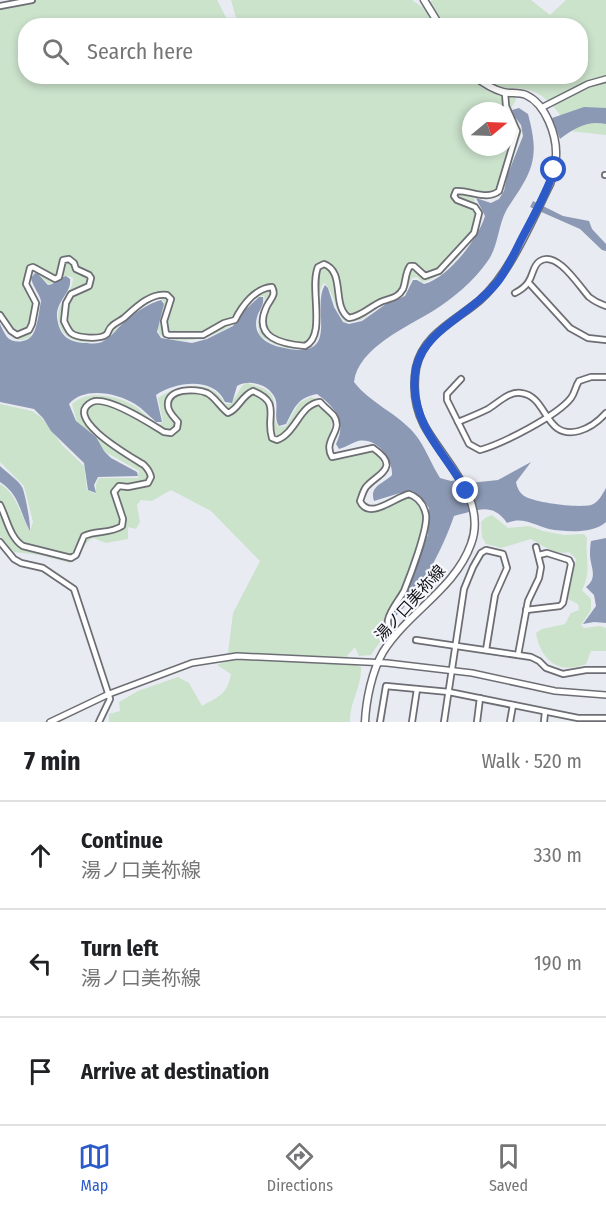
<!DOCTYPE html>
<meta charset="utf-8">
<style>
:root{--surface:#fff;--page:#f6f6f6;--text:#202124;--muted:#757577;--line:#e0e0e0;--accent:#2c5bc9}
body{margin:0;font-family:"Fira Sans Condensed","Noto Sans JP",sans-serif;background:var(--page);color:var(--text)}
.compass{position:absolute;left:462px;top:102px;width:54px;height:54px;border-radius:50%;background:var(--surface);box-shadow:0 3px 9px #0003;rotate:71deg}
.stop{position:absolute;width:18px;height:18px;margin:-14px;border:4px solid #2c5bc9;border-radius:50%;background:#fff}
.stop.end{background:#2c5bc9;border-color:#fff;box-shadow:0 2px 6px #0008}
.list{margin:0;padding:0;list-style:none}
h2{display:flex;justify-content:space-between;align-items:center;height:78px;margin:0;padding:0 24px;font-size:26px}
h2 small{font-size:20px;font-weight:400;color:var(--muted)}
.list li{display:grid;grid-template-columns:39px 1fr auto;gap:18px;align-items:center;box-sizing:border-box;height:108px;padding:0 24px;border-top:2px solid var(--line)}
.list b{display:block;font-size:22px;white-space:nowrap}
.list p{margin:0;font-size:20px;white-space:nowrap;color:var(--muted)}
.list em{font-size:20px;font-style:normal;color:var(--muted)}
.icon{flex:none;width:33px;height:33px;fill:none;stroke:currentColor;stroke-width:2;stroke-linecap:round;stroke-linejoin:round}
.map{position:relative;flex:none;width:606px;height:722px;overflow:hidden}
.search{position:absolute;background:var(--surface);box-shadow:0 3px 9px #0003;left:18px;right:18px;top:18px;height:66px;display:flex;align-items:center;gap:15px;box-sizing:border-box;padding:0 21px;border-radius:24px;color:var(--muted);font-size:22px}
.sheet{height:402px;background:var(--surface)}
nav{display:flex;justify-content:space-around;align-items:center;box-sizing:border-box;height:84px;border-top:2px solid var(--line);background:var(--surface);font-size:16px;color:var(--muted)}
nav a{display:grid;justify-items:center;gap:3px}
nav .on{color:var(--accent)}
.map>svg:first-child{display:block}
</style>
<div class="map">
<svg width="606" height="722" viewBox="0 0 606 722">
<rect width="100%" height="100%" fill="#e9ebf2"/>
<!-- green -->
<g fill="#cbe2cb" fill-rule="evenodd">
<path d="M12,0H217L230,25L26,26V76H580V26L238,25L231,0H412L422,7L433,0H531L550,15L566,0H606V135L570,131C557,108 543,88 514,88L516,100L511,108L522,131L501,192L488,199L474,197L475,205L482,210C485,231 443,281 422,282L417,277L412,278L406,292L402,296L386,302L361,320L345,322C335,311 333,289 324,283C309,299 336,355 293,349C280,347 269,343 259,334L258,323L265,301L264,296C247,297 245,315 234,323C217,337 178,348 159,334L158,328L164,302L161,299H156C148,304 139,309 131,314C122,321 114,336 104,339C84,347 59,341 58,316C58,301 73,293 73,278C62,272 59,282 49,284L34,271C24,284 35,289 37,303C38,313 33,327 30,337C14,346 8,332 0,321V7ZM471,111H507V147H471Z"/>
<path d="M246,383C291,392 264,409 279,427L286,426L299,403L311,397L322,401L325,411L332,419C332,432 324,444 331,456C353,453 381,440 383,472L364,487L359,501L363,510C386,513 394,499 414,497C418,502 423,507 424,514C427,528 409,576 402,591C395,606 381,616 386,633L371,655L359,656L355,647L347,656L354,664L361,667C362,687 349,703 350,722H109V714L120,711L119,702L138,691L178,677L189,683L202,706C219,696 227,695 231,674L217,665L227,661L233,613L260,561L211,511L171,490L152,501L141,500L137,505L140,522L136,529L128,527V539L106,543L93,538C82,544 82,554 70,563L40,555L14,552L0,536V484C17,494 20,515 30,531L33,522L24,486L0,462V404L32,411L42,418L63,446L84,466L87,490L96,494V484L99,478H138L139,471L104,451L95,436L85,431L77,422L72,404C87,390 114,395 131,404C141,409 149,419 158,425L163,422L158,398C178,384 213,378 225,404H231L242,386Z"/>
<path d="M492,515L508,528L529,526L543,531L564,535L584,534L587,538C585,560 592,570 582,590L591,599V610L581,625L584,628L600,626L606,628V651H591L586,664C559,675 541,661 536,633L542,629L565,624L571,613L579,610L578,604L568,599L576,559L569,552C556,556 542,545 531,539L501,548L486,544L482,537L481,522L485,518Z"/>
</g>
<!-- water -->
<g fill="#8c99b4">
<path d="M584,107L606,108V124C588,120 574,128 560,139L552,118Z"/>
<path d="M519,108L528,114C535,141 538,159 523,184C518,193 511,202 506,211C498,226 498,248 487,262C474,281 452,299 433,311C407,327 358,348 354,382C370,403 397,413 414,433C425,446 431,464 440,478L451,481L463,479L470,483L498,480L531,462L516,482C517,488 520,494 526,497C539,503 576,508 591,505C598,503 602,495 606,488V522C593,534 566,532 549,529C534,525 523,516 507,523C492,501 476,511 454,516C443,549 419,594 394,618L428,535L429,508L422,498L412,491L400,493L374,501C369,486 383,484 392,475C393,459 377,437 358,441C352,443 346,447 339,449L336,444C347,421 336,408 317,394C297,398 295,407 286,424L279,426C273,417 279,407 275,398C269,384 249,379 237,386L232,403L225,402C214,376 175,382 156,395L162,422H156C149,416 143,409 135,404C117,393 84,386 69,404L76,421L96,437L104,451L111,458L137,472L138,476L98,477L94,485L96,493L88,490L84,463L51,431L43,418L34,409L0,402V324C2,328 4,333 7,337C13,344 28,343 33,334C38,325 39,311 41,301C39,293 33,287 31,278L35,273L38,274L48,285C56,284 58,278 66,276L70,279C72,293 56,300 57,317C59,336 69,343 87,343C94,344 100,344 105,340C112,336 117,329 122,324C133,314 147,304 161,300L164,304L157,332L161,338L192,343L207,339L233,326L245,310L259,297H263C264,304 261,308 258,314C251,333 264,343 280,347C344,363 310,309 325,285L328,288L334,307L343,322L349,324L362,321L386,304L405,296L413,280H417L424,284C448,278 478,239 485,216L476,198L491,203L499,199L504,191L507,176L523,136L521,125L515,117L512,110Z"/>
<polygon points="533,201 563,216 589,221 592,229 606,244 606,251 602,250 580,229 530,207"/>
<path d="M0,466C7,473 17,479 22,487C25,492 31,525 30,531C19,511 20,495 0,482Z"/>
<path d="M606,538V623L594,622L583,624L596,606L594,595L586,587C598,578 591,568 590,556C590,551 590,546 591,541Z"/>
</g>
<g fill="none" stroke-linecap="round" stroke-linejoin="round">
<defs>
<g id="minor">
<polyline points="0,6 32,0"/>
<polyline points="605,175 606,175"/>
<polyline points="529,283 570,328 588,338 606,340"/>
<path d="M515,293C537,282 529,268 540,261C557,250 579,286 589,297C594,301 600,304 606,306"/>
<path d="M0,315L11,331L17,335L29,330L32,324L36,303L26,284L30,268L33,267L55,279L59,277L63,260L69,259L74,263L76,269L89,275L91,278L89,286L71,294L66,303L64,321C66,325 68,330 71,333C77,338 101,340 107,334C109,331 109,328 112,326C115,323 120,321 124,318C135,308 151,292 167,295L171,299L164,321L166,334L169,335H203L224,323L235,320C242,306 255,288 272,287C277,296 269,300 266,308C253,338 282,344 305,346C327,336 309,288 318,267L324,264C346,272 331,306 349,318C363,316 370,306 383,301C391,298 398,298 403,289C406,282 405,273 410,266H414L425,276L439,271L474,233L479,213L475,207L457,200L454,196L456,191C470,190 487,201 499,191L517,131L506,106L505,93"/>
<path d="M461,379L447,394V400L469,444L480,450C502,444 557,416 571,398C575,393 575,387 579,381L591,377H606"/>
<path d="M458,422C468,418 478,414 488,409C498,403 509,391 521,393C548,396 544,440 579,431C590,428 598,422 606,413"/>
<path d="M0,505C7,519 10,538 23,546L71,558L76,555L84,536C96,530 110,534 122,526L123,519L114,492L119,486L128,487L148,483L151,477C150,472 148,469 144,465C135,459 60,418 92,402C107,395 151,424 164,432L171,433L177,428L178,422C174,417 168,412 168,406C166,388 196,388 207,393C215,397 220,407 228,413C239,409 241,396 253,391C282,403 265,416 272,438L277,440C296,433 300,404 320,402C324,407 330,411 334,416C344,431 322,440 332,457L373,448C402,468 377,474 366,487C363,491 362,496 360,501C369,521 395,497 409,494C418,497 424,505 426,515C428,529 410,576 404,591C399,600 390,610 388,620C387,627 391,631 396,635"/>
<polyline points="0,542 14,559 21,563 43,568 74,589 110,699 99,722"/>
<polyline points="526,610 560,606 563,603 571,564 569,560 547,553 539,555"/>
<polyline points="416,640 531,657 539,661 546,668 563,674 586,670 606,670"/>
<polyline points="518,655 528,601 539,578 541,567 536,547"/>
<polyline points="380,722 386,686 449,692 578,718 606,718"/>
<polyline points="412,722 417,689"/>
<polyline points="444,722 464,589 473,567 481,553 486,550 503,554 507,568 495,595 486,650"/>
<polyline points="477,722 480,698"/>
<polyline points="510,722 513,705"/>
<polyline points="544,722 545,712"/>
</g>
<g id="tertiary">
<polyline points="541,108 588,84 606,79"/>
<polyline points="50,722 109,694 192,663 237,656 387,663 472,673 555,691 606,695"/>
</g>
<g id="secondary">
<polyline points="424,0 440,26"/>
<path d="M365,722C366,700 372,671 383,652C408,612 455,589 471,544C488,499 443,460 424,425C415,408 413,387 416,368C423,334 457,320 480,300C510,274 532,220 550,184C553,175 556,166 556,156C557,136 546,104 526,95C519,92 510,94 503,92C492,89 483,83 474,76"/>
</g>
</defs>
<!-- minor casing -->
<use href="#minor" stroke="#6d6e74" stroke-width="8"/>
<!-- tertiary casing -->
<use href="#tertiary" stroke="#6d6e74" stroke-width="8"/>
<!-- secondary casing -->
<use href="#secondary" stroke="#6d6e74" stroke-width="9"/>
<!-- minor -->
<use href="#minor" stroke="#fff" stroke-width="4.5"/>
<!-- tertiary -->
<use href="#tertiary" stroke="#fff" stroke-width="5"/>
<!-- secondary -->
<use href="#secondary" stroke="#fff" stroke-width="6"/>
</g>
<g fill="none" stroke-linecap="round" stroke-linejoin="round">
<!-- route -->
<path stroke="#2c5bc9" stroke-width="8" d="M466,491C452,464 425,437 418,408C398,334 464,325 499,280C507,269 513,256 519,244C531,220 546,196 554,170"/>
</g>
<g text-anchor="middle" dominant-baseline="central" stroke-width="4.5" stroke-linejoin="round" paint-order="stroke">
<!-- street labels -->
<g font-size="16" fill="#121215" stroke="#f7f8fe">
<text transform="translate(410 603) rotate(-48)">湯ノ口美祢線</text>
</g>
</g>
</svg>
<svg class="compass" viewBox="-18 -18 36 36"><path d="M0-13l5 13h-10z" fill="#e53935"/><path d="M0 13l5-13h-10z" fill="#757577"/></svg>
<div class="stop" style="left:554px;top:170px"></div>
<div class="stop end" style="left:466px;top:491px"></div>
<div class="search"><svg class="icon" aria-label="search" viewBox="0 0 24 24"><circle cx="10" cy="10" r="6"/><path d="M15 15l6 6"/></svg>Search here</div>
</div>
<section class="sheet">
<h2>7 min<small>Walk · 520 m</small></h2>
<ul class="list">
<li><svg class="icon" aria-label="ahead" viewBox="0 0 24 24"><path d="M12 20V5M6 11l6-6 6 6"/></svg><div><b>Continue</b><p>湯ノ口美祢線</p></div><em>330 m</em></li>
<li><svg class="icon" aria-label="left" viewBox="0 0 24 24"><path d="M17 20v-9H6M10 6l-5 5 5 5"/></svg><div><b>Turn left</b><p>湯ノ口美祢線</p></div><em>190 m</em></li>
<li><svg class="icon" aria-label="arrive" viewBox="0 0 24 24"><path d="M6 21V4h12l-3 4 3 4H6"/></svg><div><b>Arrive at destination</b></div></li>
</ul>
</section>
<nav>
<a class="on"><svg class="icon" aria-label="map" viewBox="0 0 24 24"><path d="M3 6l6-2 6 2 6-2v14l-6 2-6-2-6 2zM9 4v14M15 6v14"/></svg>Map</a>
<a><svg class="icon" aria-label="directions" viewBox="0 0 24 24"><path d="M12 3l9 9-9 9-9-9zM9 14v-3h6M13 9l2 2-2 2"/></svg>Directions</a>
<a><svg class="icon" aria-label="saved" viewBox="0 0 24 24"><path d="M7 4h10v16l-5-4-5 4z"/></svg>Saved</a>
</nav>
